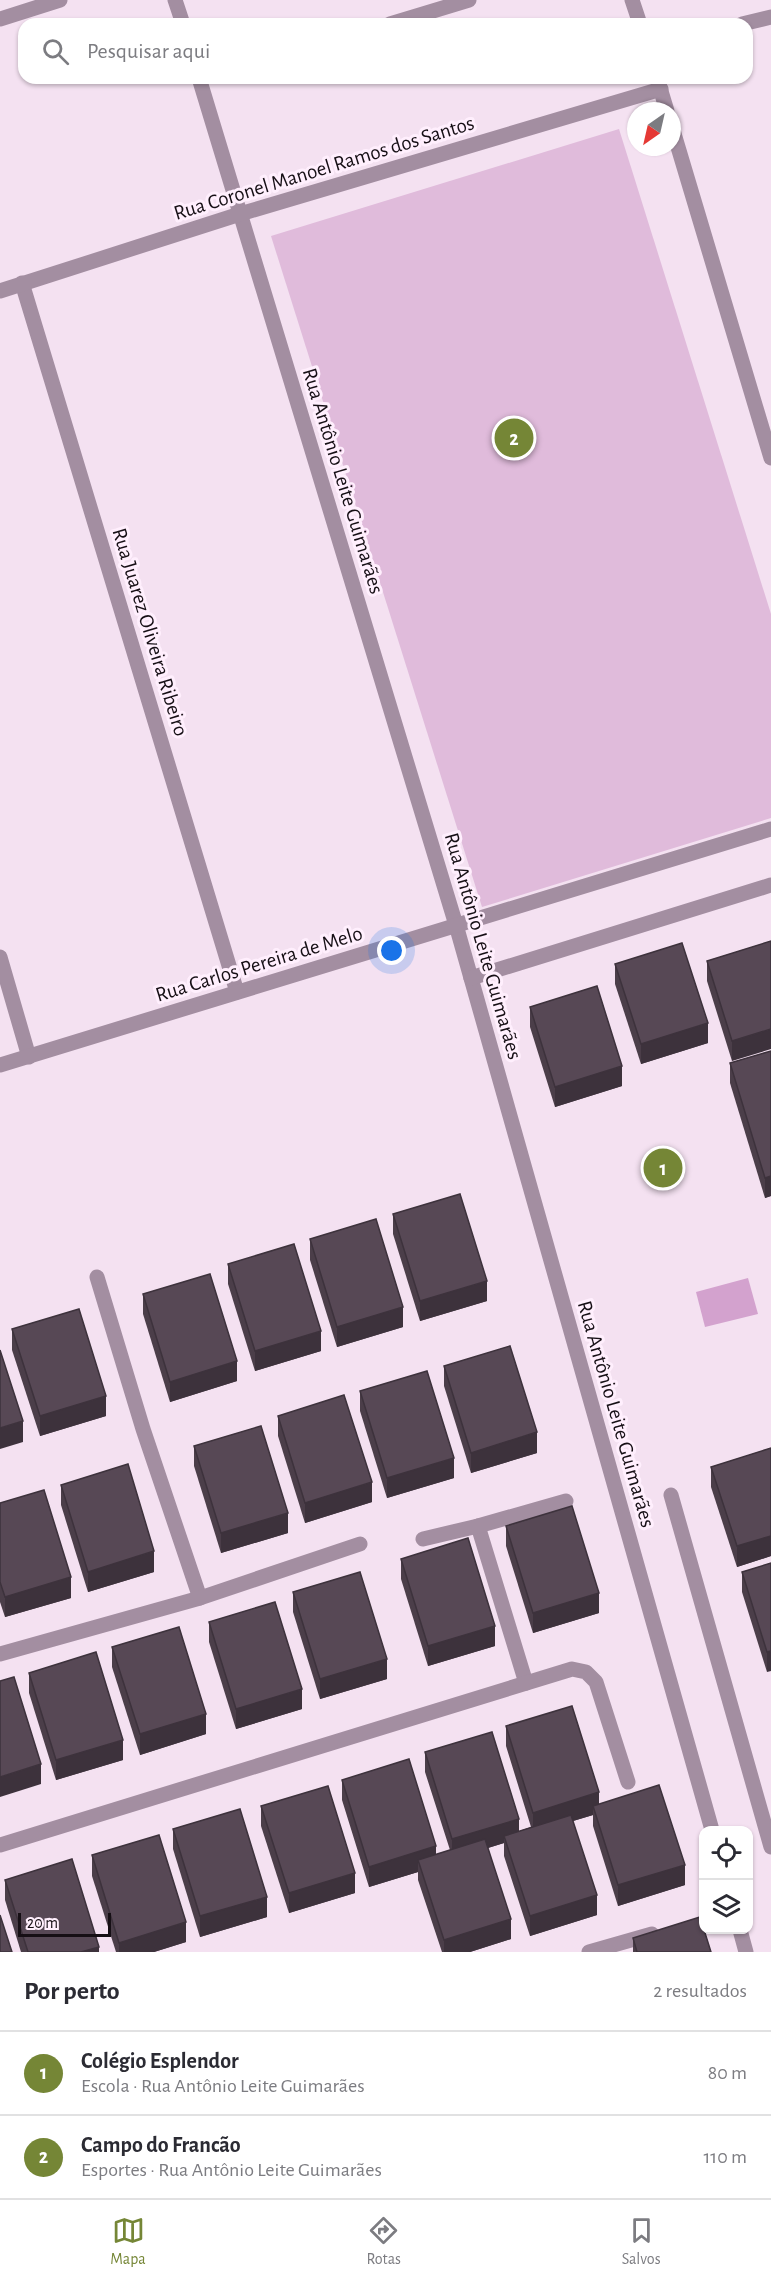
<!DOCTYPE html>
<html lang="pt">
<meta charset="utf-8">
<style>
:root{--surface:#fff;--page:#f7f7f7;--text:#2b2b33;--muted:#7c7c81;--line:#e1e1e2;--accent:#758636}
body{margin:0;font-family:"Alegreya Sans",sans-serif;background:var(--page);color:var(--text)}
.controls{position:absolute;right:18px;bottom:18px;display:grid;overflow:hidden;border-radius:12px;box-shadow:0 2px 4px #0004}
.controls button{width:54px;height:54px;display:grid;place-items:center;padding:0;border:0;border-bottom:2px solid var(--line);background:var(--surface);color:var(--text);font:30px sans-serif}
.compass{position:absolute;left:627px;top:102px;width:54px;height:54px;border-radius:50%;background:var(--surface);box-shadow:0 2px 4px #0004;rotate:214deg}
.scale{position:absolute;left:18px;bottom:15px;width:93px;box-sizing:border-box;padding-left:6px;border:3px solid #160f15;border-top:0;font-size:16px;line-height:21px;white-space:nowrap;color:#160f15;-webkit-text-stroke:4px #ffeffd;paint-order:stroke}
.you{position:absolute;left:392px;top:951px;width:21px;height:21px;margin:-15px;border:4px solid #fff;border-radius:50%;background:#1a73e8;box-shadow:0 0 0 9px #1a73e833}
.badge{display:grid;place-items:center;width:39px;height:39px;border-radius:50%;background:var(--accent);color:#fff;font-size:20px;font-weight:700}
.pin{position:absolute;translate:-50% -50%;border:3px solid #fff;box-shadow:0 2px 6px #0006}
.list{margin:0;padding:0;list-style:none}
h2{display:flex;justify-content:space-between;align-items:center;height:78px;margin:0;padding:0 24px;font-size:26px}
h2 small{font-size:20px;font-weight:400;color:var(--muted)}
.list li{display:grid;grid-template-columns:39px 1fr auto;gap:18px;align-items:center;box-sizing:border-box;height:84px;padding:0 24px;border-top:2px solid var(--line)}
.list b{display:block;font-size:22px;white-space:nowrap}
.list p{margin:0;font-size:20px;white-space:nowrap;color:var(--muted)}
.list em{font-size:20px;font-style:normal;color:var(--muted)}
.icon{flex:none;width:33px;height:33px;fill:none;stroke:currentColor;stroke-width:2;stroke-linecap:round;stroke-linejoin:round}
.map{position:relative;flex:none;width:771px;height:1952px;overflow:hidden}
.search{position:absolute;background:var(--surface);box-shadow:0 2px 4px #0004;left:18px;right:18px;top:18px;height:66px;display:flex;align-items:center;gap:15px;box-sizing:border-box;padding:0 21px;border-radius:18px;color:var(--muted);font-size:22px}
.sheet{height:246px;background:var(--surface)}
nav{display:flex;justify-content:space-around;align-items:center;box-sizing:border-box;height:84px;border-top:2px solid var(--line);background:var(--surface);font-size:16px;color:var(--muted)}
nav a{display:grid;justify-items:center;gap:3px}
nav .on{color:var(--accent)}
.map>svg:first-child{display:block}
</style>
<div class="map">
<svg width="771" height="1952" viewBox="0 0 771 1952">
<rect width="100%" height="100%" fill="#f4e1f1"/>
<!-- green -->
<polygon fill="#e0bbdb" points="619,129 771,614 771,818 482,907 271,236"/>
<!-- water -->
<polygon fill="#d3a2ce" points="748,1278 758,1314 705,1327 696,1292"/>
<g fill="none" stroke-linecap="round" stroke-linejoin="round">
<!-- minor -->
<g stroke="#a38ea1" stroke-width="15">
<polyline points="175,0 183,24"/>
<polyline points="632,0 640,24"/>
<polyline points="0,19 60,0"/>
<polyline points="390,24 469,0"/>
<polyline points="742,24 771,17"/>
<polyline points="199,78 456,925 712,1830"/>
<polyline points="657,78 667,111"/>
<polyline points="672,127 771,458"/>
<polyline points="22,283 237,992"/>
<polyline points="0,291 240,214 661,89"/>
<polyline points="0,957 29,1057"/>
<polyline points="471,978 771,885"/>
<polyline points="0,1065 771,829"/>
<polyline points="97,1277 143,1429 200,1598"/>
<polyline points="671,1495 771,1847"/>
<polyline points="478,1526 526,1683"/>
<polyline points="423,1539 478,1526 566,1501"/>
<polyline points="0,1654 200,1598 360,1544"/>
<polyline points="0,1845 572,1669 586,1672 596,1682 628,1782"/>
<polyline points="740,1930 746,1952"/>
<polyline points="589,1952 652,1934"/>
</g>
</g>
<!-- wall -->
<g fill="#4b3e49">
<polygon points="771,941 732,1061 707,981 707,961"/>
<polygon points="615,964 708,1043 641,1064 615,984"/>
<polygon points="530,1007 622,1086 555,1107 530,1027"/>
<polygon points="771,1051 771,1196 765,1198 730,1083 730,1063"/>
<polygon points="393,1214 487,1301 420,1321 393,1234"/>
<polygon points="310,1239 403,1327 337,1347 310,1260"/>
<polygon points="228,1264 321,1351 255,1371 228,1284"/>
<polygon points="143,1294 237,1381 170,1402 143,1314"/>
<polygon points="12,1329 106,1416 40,1436 12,1350"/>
<polygon points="444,1366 537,1453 471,1473 444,1386"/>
<polygon points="360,1391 454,1478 387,1498 360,1411"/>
<polygon points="278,1416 372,1502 305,1523 278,1436"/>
<polygon points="194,1446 288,1533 221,1553 194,1466"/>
<polygon points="771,1448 771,1556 737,1567 711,1487 711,1467"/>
<polygon points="61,1485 154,1572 88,1592 61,1505"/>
<polygon points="0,1503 71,1598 5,1617 0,1602"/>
<polygon points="506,1526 599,1613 533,1633 506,1546"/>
<polygon points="401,1559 495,1646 428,1666 401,1579"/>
<polygon points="771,1563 767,1672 742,1592 742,1572"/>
<polygon points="293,1592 387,1679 320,1699 293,1612"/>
<polygon points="209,1622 302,1709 236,1729 209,1642"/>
<polygon points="112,1647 206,1734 140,1755 112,1667"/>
<polygon points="29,1673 123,1760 56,1780 29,1693"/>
<polygon points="506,1726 599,1804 685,1885 618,1906 593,1826 593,1815 573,1821 597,1915 530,1936 504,1856 504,1843 488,1848 511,1939 470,1952 442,1952 418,1880 418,1872 369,1887 342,1800 342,1780 436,1855 450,1850 425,1772 425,1752 519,1831 531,1827 506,1746"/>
<polygon points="261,1806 355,1893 289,1913 261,1826"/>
<polygon points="173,1829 267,1917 200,1937 173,1849"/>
<polygon points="92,1855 186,1942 154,1952 116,1952 92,1876"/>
<polygon points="5,1880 99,1952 21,1952 5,1900"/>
<polygon points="633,1938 711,1952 633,1952"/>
</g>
<!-- shaded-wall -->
<g fill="#3d323c">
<polygon points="708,1023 708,1043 641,1064 641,1044"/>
<polygon points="771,1029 771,1049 732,1061 732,1041"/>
<polygon points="622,1066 622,1086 555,1107 555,1087"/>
<polygon points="771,1176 771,1196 765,1198 765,1178"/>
<polygon points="487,1281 487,1301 420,1321 420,1301"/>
<polygon points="403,1307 403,1327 337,1347 337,1327"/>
<polygon points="321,1331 321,1351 255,1371 255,1351"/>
<polygon points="237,1361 237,1381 170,1402 170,1382"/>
<polygon points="106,1396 106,1416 40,1436 40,1416"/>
<polygon points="23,1421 23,1442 0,1449 0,1428"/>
<polygon points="537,1432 537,1453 471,1473 471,1453"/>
<polygon points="454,1458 454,1478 387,1498 387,1478"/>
<polygon points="372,1482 372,1502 305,1523 305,1503"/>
<polygon points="288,1513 288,1533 221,1553 221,1533"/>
<polygon points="771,1536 771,1556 737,1567 737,1546"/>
<polygon points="154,1551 154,1572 88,1592 88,1572"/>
<polygon points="71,1577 71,1598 5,1617 5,1597"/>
<polygon points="599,1593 599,1613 533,1633 533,1613"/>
<polygon points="495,1626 495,1646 428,1666 428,1646"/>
<polygon points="771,1651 771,1671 767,1672 767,1652"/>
<polygon points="387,1659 387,1679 320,1699 320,1679"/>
<polygon points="302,1689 302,1709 236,1729 236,1709"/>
<polygon points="206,1714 206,1734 140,1755 140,1734"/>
<polygon points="123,1740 123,1760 56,1780 56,1760"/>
<polygon points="41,1764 41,1784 0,1797 0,1777"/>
<polygon points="599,1792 599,1813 593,1806 593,1815 533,1833 533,1813"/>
<polygon points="519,1819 519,1839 504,1836 504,1843 452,1859 452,1839"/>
<polygon points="436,1846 436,1867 418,1860 418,1872 369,1887 369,1867"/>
<polygon points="685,1865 685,1885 618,1906 618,1885"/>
<polygon points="355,1873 355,1893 289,1913 289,1893"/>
<polygon points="597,1895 597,1915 530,1936 530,1916"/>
<polygon points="267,1897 267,1917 200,1937 200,1916"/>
<polygon points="511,1919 511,1939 470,1952 444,1952 444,1940"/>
<polygon points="186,1922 186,1942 154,1952 119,1952 119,1943"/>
<polygon points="99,1947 99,1952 81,1952"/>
</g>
<!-- building -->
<g fill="#574855" stroke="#3d323c" stroke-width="1.5">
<polygon points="771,941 771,1029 732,1041 707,961"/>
<polygon points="682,943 708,1023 641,1044 615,964"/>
<polygon points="597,986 622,1066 555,1087 530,1007"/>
<polygon points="771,1051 771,1176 765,1178 730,1063"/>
<polygon points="460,1194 487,1281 420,1301 393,1214"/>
<polygon points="376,1219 403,1307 337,1327 310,1239"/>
<polygon points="294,1244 321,1331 255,1351 228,1264"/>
<polygon points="210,1274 237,1361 170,1382 143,1294"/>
<polygon points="79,1309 106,1396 40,1416 12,1329"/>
<polygon points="510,1346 537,1432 471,1453 444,1366"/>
<polygon points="0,1350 23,1421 0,1428"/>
<polygon points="427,1371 454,1458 387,1478 360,1391"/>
<polygon points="344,1395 372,1482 305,1503 278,1416"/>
<polygon points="261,1426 288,1513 221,1533 194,1446"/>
<polygon points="771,1448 771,1536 737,1546 711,1467"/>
<polygon points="128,1464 154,1551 88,1572 61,1485"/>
<polygon points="44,1490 71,1577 5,1597 0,1582 0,1503"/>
<polygon points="572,1506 599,1593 533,1613 506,1526"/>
<polygon points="468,1538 495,1626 428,1646 401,1559"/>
<polygon points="771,1563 771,1651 767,1652 742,1572"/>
<polygon points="360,1572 387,1659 320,1679 293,1592"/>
<polygon points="275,1602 302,1689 236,1709 209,1622"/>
<polygon points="179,1627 206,1714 140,1734 112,1647"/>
<polygon points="96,1652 123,1740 56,1760 29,1673"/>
<polygon points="14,1677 41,1764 0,1777 0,1681"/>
<polygon points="572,1706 599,1792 533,1813 506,1726"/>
<polygon points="492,1732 519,1819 452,1839 425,1752"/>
<polygon points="409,1759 436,1846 369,1867 342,1780"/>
<polygon points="659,1785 685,1865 618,1885 593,1806"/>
<polygon points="328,1786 355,1873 289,1893 261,1806"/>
<polygon points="240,1809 267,1897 200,1916 173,1829"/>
<polygon points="571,1815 597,1895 530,1916 504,1836"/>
<polygon points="159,1835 186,1922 119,1943 92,1855"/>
<polygon points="485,1839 511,1919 444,1940 418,1860"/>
<polygon points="72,1859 99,1947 81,1952 28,1952 5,1880"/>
<polygon points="0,1915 12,1952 0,1952"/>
<polygon points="700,1917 711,1952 637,1952 633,1938"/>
</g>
<g text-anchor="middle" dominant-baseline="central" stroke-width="6" stroke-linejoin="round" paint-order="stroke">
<!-- street labels -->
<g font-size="21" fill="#160f15" stroke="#ffeffd">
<text transform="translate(324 168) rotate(-17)">Rua Coronel Manoel Ramos dos Santos</text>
<text transform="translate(343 481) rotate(73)">Rua Antônio Leite Guimarães</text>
<text transform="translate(150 632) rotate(73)">Rua Juarez Oliveira Ribeiro</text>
<text transform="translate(483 946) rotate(74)">Rua Antônio Leite Guimarães</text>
<text transform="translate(259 964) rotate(-17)">Rua Carlos Pereira de Melo</text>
<text transform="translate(616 1414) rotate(74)">Rua Antônio Leite Guimarães</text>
</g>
</g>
</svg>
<div class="controls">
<button><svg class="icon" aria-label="locate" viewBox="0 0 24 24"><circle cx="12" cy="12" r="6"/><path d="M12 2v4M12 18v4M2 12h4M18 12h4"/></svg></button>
<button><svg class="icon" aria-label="layers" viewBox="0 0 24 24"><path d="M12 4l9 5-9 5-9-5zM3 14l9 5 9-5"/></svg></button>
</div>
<svg class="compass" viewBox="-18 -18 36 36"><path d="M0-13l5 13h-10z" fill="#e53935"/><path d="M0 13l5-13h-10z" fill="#7c7c81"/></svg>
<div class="scale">20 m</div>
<div class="you"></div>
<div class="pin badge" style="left:663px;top:1168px">1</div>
<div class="pin badge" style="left:514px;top:438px">2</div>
<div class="search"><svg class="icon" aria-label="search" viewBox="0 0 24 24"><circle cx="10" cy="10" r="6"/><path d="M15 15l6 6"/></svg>Pesquisar aqui</div>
</div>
<section class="sheet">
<h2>Por perto<small>2 resultados</small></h2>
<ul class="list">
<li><span class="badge">1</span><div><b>Colégio Esplendor</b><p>Escola · Rua Antônio Leite Guimarães</p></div><em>80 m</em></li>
<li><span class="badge">2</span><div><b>Campo do Francão</b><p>Esportes · Rua Antônio Leite Guimarães</p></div><em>110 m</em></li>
</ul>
</section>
<nav>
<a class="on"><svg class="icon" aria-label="map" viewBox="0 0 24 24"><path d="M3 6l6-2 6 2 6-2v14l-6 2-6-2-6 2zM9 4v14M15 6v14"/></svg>Mapa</a>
<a><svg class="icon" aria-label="directions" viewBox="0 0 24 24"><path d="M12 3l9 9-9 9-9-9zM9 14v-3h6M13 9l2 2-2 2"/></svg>Rotas</a>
<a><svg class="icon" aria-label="saved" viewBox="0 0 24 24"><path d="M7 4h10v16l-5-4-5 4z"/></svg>Salvos</a>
</nav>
